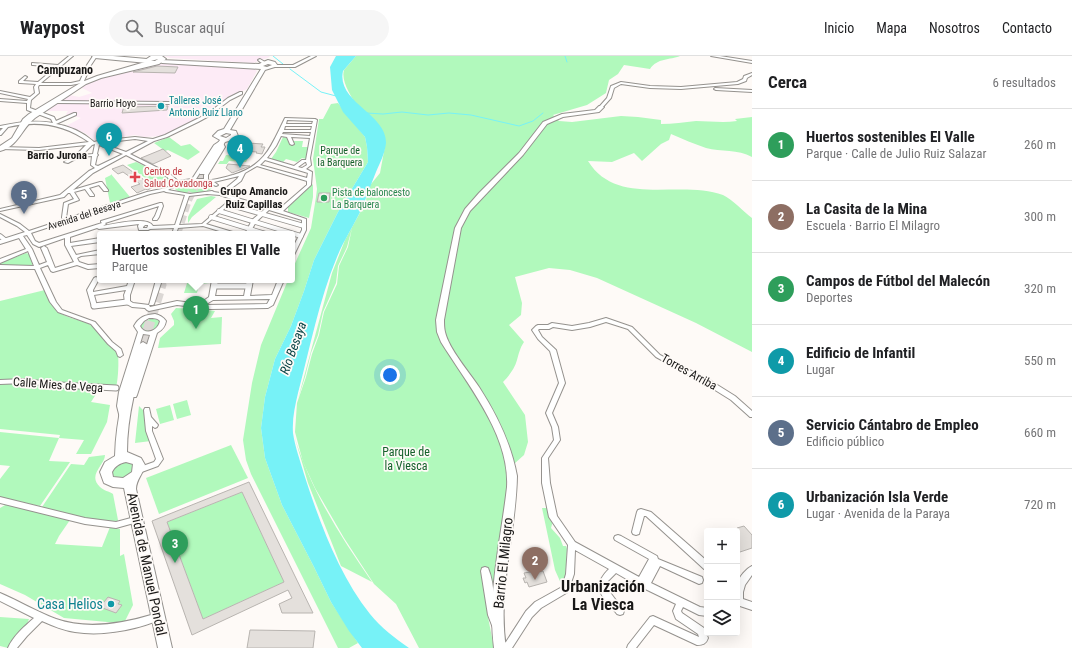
<!DOCTYPE html>
<html lang="es">
<meta charset="utf-8">
<style>
:root{--surface:#fff;--page:#f6f6f6;--text:#202124;--muted:#757577;--line:#e0e0e0;--accent:#db2777}
body{margin:0;font-family:"Roboto Condensed",sans-serif;background:var(--page);color:var(--text)}
.controls{position:absolute;right:12px;bottom:12px;display:grid;overflow:hidden;border-radius:4px;box-shadow:0 4px 16px #0002}
.controls button{width:36px;height:36px;display:grid;place-items:center;padding:0;border:0;border-bottom:1px solid var(--line);background:var(--surface);color:var(--text);font:20px sans-serif}
.you{position:absolute;left:390px;top:319px;width:14px;height:14px;margin:-10px;border:3px solid #fff;border-radius:50%;background:#1a73e8;box-shadow:0 0 0 6px #1a73e833}
.badge{display:grid;place-items:center;width:26px;height:26px;border-radius:50%;background:var(--accent);color:#fff;font-size:13px;font-weight:700}
.pin{position:absolute;translate:-50% -33px;filter:drop-shadow(0 1px 2px #0008)}
.pin::after{content:'';position:absolute;top:21px;width:14px;height:12px;background:inherit;clip-path:polygon(0 0,100% 0,50% 100%)}
.popup{position:absolute;left:97px;top:175px;width:198px;height:52px;box-sizing:border-box;display:grid;place-content:center;border-radius:4px;background:var(--surface);filter:drop-shadow(0 1px 3px #0005);font-size:13px;white-space:nowrap;color:var(--muted)}
.popup b{font-size:15px;color:var(--text)}
.popup::after{content:'';position:absolute;left:50%;top:100%;margin-left:-8px;border:8px solid transparent;border-top-color:var(--surface)}
.list{margin:0;padding:0;list-style:none}
h2{display:flex;justify-content:space-between;align-items:center;height:52px;margin:0;padding:0 16px;font-size:17px}
h2 small{font-size:13px;font-weight:400;color:var(--muted)}
.list li{display:grid;grid-template-columns:26px 1fr auto;gap:12px;align-items:center;box-sizing:border-box;height:72px;padding:0 16px;border-top:1px solid var(--line)}
.list b{display:block;font-size:15px;white-space:nowrap}
.list p{margin:0;font-size:13px;white-space:nowrap;color:var(--muted)}
.list em{font-size:13px;font-style:normal;color:var(--muted)}
.icon{flex:none;width:22px;height:22px;fill:none;stroke:currentColor;stroke-width:2;stroke-linecap:round;stroke-linejoin:round}
.map{position:relative;flex:none;width:752px;height:592px;overflow:hidden}
header{display:flex;align-items:center;gap:24px;box-sizing:border-box;height:56px;padding:0 20px;background:var(--surface);border-bottom:1px solid var(--line)}
header strong{font-size:19px}
nav{display:flex;gap:22px;margin-inline-start:auto;font-size:14px}
.search{width:280px;height:36px;background:var(--page);display:flex;align-items:center;gap:10px;box-sizing:border-box;padding:0 14px;border-radius:22px;color:var(--muted);font-size:15px}
main{display:flex}
aside{flex:1;background:var(--surface)}
.map>svg:first-child{display:block}
</style>
<header>
<strong>Waypost</strong>
<div class="search"><svg class="icon" aria-label="search" viewBox="0 0 24 24"><circle cx="10" cy="10" r="6"/><path d="M15 15l6 6"/></svg>Buscar aquí</div>
<nav><a>Inicio</a><a>Mapa</a><a>Nosotros</a><a>Contacto</a></nav>
</header>
<main>
<div class="map">
<svg width="752" height="592" viewBox="0 0 752 592">
<rect width="100%" height="100%" fill="#fefaf7"/>
<!-- industrial -->
<g fill="#fdebf6">
<polygon points="164,0 269,0 270,1 253,7 170,2"/>
<polygon points="163,7 254,12 257,15 247,33 225,44 206,59 162,80 144,81 135,79 99,85 94,84 85,77 66,70 81,62 74,60 68,61 66,58 68,55 44,55 70,39 79,41 92,37 80,31 97,23"/>
</g>
<!-- green -->
<g fill="#b1f9bc">
<path d="M356,0H680C670,4 657,2 650,13L624,9L618,18L609,24L606,37L587,49L553,59L559,65L572,66L621,60L638,61L661,64V68C673,68 684,66 696,65C709,65 723,67 737,65L735,63L752,61V101C738,93 721,96 706,92C694,88 683,83 671,78L669,84L661,88L642,105L634,97L612,106L588,105C617,152 680,123 723,139C732,143 744,156 752,162V296L696,267L597,222L570,214L549,212L515,221L522,247L521,259L509,269L524,286C520,292 519,297 517,304C515,312 509,320 503,326L525,359L528,386L524,399L514,408L508,422L500,508L494,544L489,545L487,556L494,592H419L396,548L374,528L344,482L315,432L303,406L295,376L297,347L306,321L312,298L319,279L324,256L337,228L339,210L348,191L352,172L347,191L338,210L336,227L323,256L318,279L311,297L305,321L298,343L332,217L345,184L362,153L366,143L363,156L366,145L367,133L380,117L385,90C376,72 338,33 344,14Z"/>
<polygon points="338,47 365,81 367,91 368,106 338,156 314,204 304,235 291,270 275,303 265,341 261,372 265,402 282,449 314,511 331,546 358,587 349,592 338,592 251,418 246,404 243,384 252,327 261,289 288,224 292,224 292,214 311,172 316,141 317,133 313,103 319,63 323,63 331,48"/>
<polygon points="169,81 181,90 190,88 200,96 188,104 168,94 165,95 154,87"/>
<polygon points="283,81 287,82 288,85 303,85 302,91 308,91 306,103 302,102 297,106 286,103 283,106 271,103 276,96"/>
<polygon points="226,99 249,100 246,106 229,105 227,108 218,108 220,105 223,105"/>
<polygon points="136,106 167,120 171,125 166,130 158,131 127,109"/>
<polygon points="111,119 111,118 130,141 110,147 105,122"/>
<path d="M195,125L208,126L212,128L213,131C206,140 183,140 175,133L176,130L180,128Z"/>
<polygon points="313,128 313,141 309,162 288,156 288,151"/>
<polygon points="211,140 216,141 192,161 188,167 188,161 197,143"/>
<polygon points="26,197 29,198 33,210 0,209 0,207"/>
<polygon points="188,224 211,224 210,227 199,228 197,237 184,237"/>
<path d="M45,234C49,242 51,249 58,255C67,263 79,263 89,268C96,272 117,291 118,299C119,307 118,326 116,331L42,324H0V245Z"/>
<polygon points="176,252 196,253 199,255 200,253 215,255 211,262 222,261 221,288 158,292 160,282 174,269 174,265 171,258"/>
<path d="M150,263H156L159,265V271C153,274 148,277 141,273V267Z"/>
<polygon points="0,326 22,326 100,332 91,346 110,349 107,366 91,398 76,398 84,384 59,382 49,405 70,406 40,450 0,442 0,423 10,410 0,409 0,376 59,382 60,379 0,373"/>
<polygon points="187,344 191,359 177,363 173,348"/>
<polygon points="170,349 174,364 160,368 156,353"/>
<polygon points="139,350 145,356 146,377 151,385 135,387"/>
<path d="M294,379C311,435 339,478 372,526L341,510L308,427Z"/>
<polygon points="231,389 248,422 159,458 146,422"/>
<path d="M105,399C105,409 87,419 100,431C104,435 109,435 113,438L118,464L117,467L80,462L42,451L71,408L84,409L89,401Z"/>
<polygon points="124,406 133,408 135,412 128,422 112,422 111,415 112,412"/>
<polygon points="242,436 284,526 203,563 167,466"/>
<polygon points="7,448 70,464 59,480 55,488 102,491 110,471 120,473 120,500 124,498 133,549 125,565 118,567 64,562 25,539 0,528 0,452"/>
<polygon points="542,452 549,452 553,465 551,472 560,482 563,490 566,490 567,493 565,525 563,532 555,514"/>
<polygon points="0,561 29,563 25,573 20,574 8,592 0,590"/>
</g>
<!-- water -->
<path fill="#77f2f7" d="M336,0H356L343,15C336,46 387,58 386,87C385,97 380,107 376,116C371,128 367,140 362,152C354,169 344,184 337,201C319,244 310,292 298,337C295,350 292,363 293,377C295,391 300,404 304,418C319,465 339,519 370,558C381,572 395,582 409,592H362L349,575L331,546L314,511L282,449L265,402L261,372L265,341L275,303L291,270L304,235L314,204L338,156L368,106L367,91L365,81L343,56L332,34L330,11Z"/>
<g fill="none" stroke-linecap="round" stroke-linejoin="round">
<!-- stream -->
<g stroke="#77f2f7" stroke-width="1">
<polyline points="273,0 283,8"/>
<polyline points="565,0 567,6"/>
<polyline points="290,13 321,36 336,40"/>
<polyline points="366,57 383,58 402,56 428,59 449,57 471,59 519,70 533,65 543,57"/>
</g>
</g>
<!-- building -->
<g fill="#e4e0dc" stroke="#b8b4b0" fill-rule="evenodd">
<polygon points="157,10 178,11 175,17 133,16"/>
<polygon points="124,50 130,51 168,50 167,54 122,57"/>
<polygon points="233,86 263,88 261,91 265,91 262,98 256,97 257,96 229,94"/>
<polygon points="163,93 171,100 153,108 141,102"/>
<polygon points="228,108 250,110 232,117 226,112"/>
<polygon points="123,109 147,126 152,132 147,134 146,133 137,137 131,131 140,128 123,116 118,118 112,113"/>
<polygon points="319,137 330,137 329,146 317,146"/>
<path d="M249,426L313,557H282L279,548L292,542L288,534L192,579L152,465ZM242,436L284,526L203,563L167,466Z"/>
<polygon points="744,470 752,479 752,492 740,496 737,492 737,472"/>
<polygon points="536,515 537,516 543,515 547,526 529,531 527,526 525,527 523,522 526,522 524,517"/>
<polygon points="108,541 120,545 118,548 122,549 116,557 100,551"/>
<polygon points="250,574 315,575 313,592 247,592"/>
</g>
<g fill="none" stroke-linecap="round" stroke-linejoin="round">
<!-- primary-tunnel-far1 -->
<g stroke="#dcd8d5" stroke-width="8" stroke-dasharray="8 4" stroke-linecap="butt">
<polyline points="177,178 188,144 203,116"/>
<polyline points="162,228 163,224"/>
</g>
<!-- primary-tunnel -->
<polyline stroke="#dcd8d5" stroke-width="10" stroke-dasharray="10 5" stroke-linecap="butt" points="143,289 162,227"/>
<defs>
<g id="pedestrian-far1">
<polyline points="227,148 304,170"/>
<polyline points="219,155 301,180"/>
<polyline points="211,161 266,178"/>
<polyline points="0,180 5,184"/>
</g>
<g id="pedestrian">
<polyline points="214,230 249,230"/>
<polyline points="94,250 127,246"/>
<polyline points="60,329 116,332"/>
</g>
<g id="minor">
<path d="M69,0H73L41,27H71L80,25L87,9L93,0H97L91,9L84,25L86,27L85,28L82,27L71,29H39L38,31L39,37L31,44L30,52L54,61L56,65L74,57H76V59L56,68C70,70 84,77 94,86L98,85L135,81L153,83L165,79L207,58L228,42L240,36H242V38L230,44L209,60L198,66L167,81L154,85L130,98L170,118L178,125L192,123L214,89L220,85H222L225,91L208,119V124C216,124 225,121 233,119C266,109 271,90 285,62L315,63L317,64L310,102L311,109L306,113L312,116L311,129L283,155L306,163V174L294,199L292,200V193L302,174V164L269,154L256,166L249,178H245L252,164L265,153L235,144L206,168L236,177V178H229L203,170L178,172L176,178H172L174,172L150,173L148,174H139L138,170L139,168L99,173L97,172L70,181V187L100,182V186L71,190L76,199L100,194V198L81,200L77,202L79,206L88,209L100,208V212L88,213L77,209L53,216L51,215L48,209L40,212L56,246L62,254L95,266L112,286L121,293L123,299L120,301L118,300L116,295L108,288L91,268L58,256L50,246L35,213H0V209L34,210L28,195L0,207V203L26,193L19,182L0,188V184L25,176L17,170L0,161V158L20,168L29,175L147,136L166,132L174,127L166,120L126,99L93,117L73,134L100,126H102L108,134V135H104L99,129L89,132L94,139V140H90L85,133L74,136L79,144L68,148L66,162H62V161L64,147L74,143L70,137H68L64,141L0,155V153L60,139L89,115L95,112L91,109L92,100L79,101L68,107L64,106L76,99L86,89L39,94L0,93V91H1L39,92L89,86C64,68 38,64 8,71L1,79H0V75L3,72H0V70C18,66 35,64 53,67L51,63L27,54V47L0,45V43L27,45L28,43L0,37V35L30,41L35,37L34,31L36,28L20,27H19V25L25,20L27,21L23,25L38,26L56,11L33,9H32V7L58,9ZM287,64L313,65L312,68H286ZM285,70H312L311,74H284ZM283,76H311L310,80L282,78ZM281,80L287,81L290,88L292,89L294,88L291,81L310,82L306,104H302L294,110L267,102L276,90ZM135,83L148,85L126,96L101,87ZM95,88L93,98L82,99L92,89ZM99,89L123,98L98,110L95,109L97,100L98,99L97,98ZM220,89L221,91L204,119V123H196L217,91ZM265,104L308,117L307,122L260,109ZM305,106H306L307,109L302,112L298,111ZM257,110L307,125V129L278,154L224,138L241,125L245,117ZM239,120L237,123L220,137L214,136L212,135L190,138L168,134C180,127 193,123 207,126C210,127 213,129 216,130L218,129L214,126ZM164,135L166,136L185,139L175,169L153,170C147,160 114,168 103,170L106,168L105,167L159,150L155,160L153,163V164H157L159,161L163,150L162,147H160L101,165V166L102,167L39,187L35,185L31,177L150,138ZM207,138L220,139L231,143L202,168L179,169L189,140ZM145,169H148V170L147,172H143V171ZM27,179L33,188L39,191L65,182V189L74,206L55,212L47,192L44,190L41,192L47,206L39,209L32,193L23,180Z"/>
<polygon points="311,0 316,0 295,11 275,11 273,10 275,9 293,9"/>
<polygon points="711,0 720,0 752,5 752,7"/>
<path d="M260,3L265,6V8C263,8 260,6 258,4Z"/>
<polygon points="752,17 752,19 747,22 746,25 738,28 681,33 650,32 621,28 614,32 611,42 602,52 599,51 607,42 611,30 621,26 650,30 681,31 737,26 743,23 744,20"/>
<polygon points="715,32 752,34 752,36 716,34 714,33"/>
<polygon points="55,45 170,46 172,47 170,48 56,47 55,47"/>
<path d="M96,221L99,223L93,234V236L127,230L129,224H135L130,239V245L133,247L149,249L156,224H162L154,248L153,249H149L150,251L177,245L199,248L209,241L212,224H218L215,240H244L247,224H253L250,240L272,239L278,224H284L273,249L268,252L210,253L177,249L149,255L147,254L145,252L132,251L125,247L124,239L126,234L94,239L97,250L96,251H92L87,234L94,222ZM270,243L267,248L205,249L213,244Z"/>
<path d="M155,258C160,259 163,261 166,265C165,271 162,274 157,277L137,339L136,341H132L131,339L150,279L143,278L125,336L123,350L125,360L124,362H120L117,350L119,336L138,276L134,270C139,261 145,259 155,258ZM149,262C154,262 157,262 160,265C158,275 145,280 140,270L144,265Z"/>
<path d="M606,262L632,271L660,299L711,325L735,340L752,355V361H750L731,344L707,329L656,301L628,273L606,266L590,271L572,274L553,271L549,273H539L538,274L542,281L556,294L565,327L552,357L558,371L560,384L548,402L550,427L557,460L575,486L639,521L649,503L615,484L614,482L615,480L618,479L621,480L657,500L658,503L702,521L703,524L702,527L699,528L660,510L651,527L700,551L707,552V560L699,559L683,551L681,555L682,557L704,572L708,582C706,588 703,589 697,589L654,569L636,592H627L628,589L650,561L653,560L699,581L698,578L676,563L673,555L676,548L635,528L616,517L608,525L606,531L624,555L623,558L620,559L617,558C603,540 589,533 609,513L575,494L574,518L568,536L541,552L532,561L512,592H500L501,589L506,586L526,555L535,546L562,531L566,518L568,489L549,461L542,427V402L554,384L552,371L546,357L559,327L550,295L538,283L532,274L536,270L538,269H548L552,267L572,270L589,267Z"/>
<polygon points="24,323 60,327 62,327 63,329 62,331 60,331 24,327 0,328 0,324"/>
<polygon points="145,352 149,352 151,361 158,369 157,371 155,372 152,370 152,375 163,403 158,410 139,417 137,416 135,414 137,412 154,406 156,403 146,375 144,354"/>
<polygon points="0,441 85,462 116,466 131,462 134,463 135,465 134,467 116,472 85,468 0,447"/>
<polygon points="641,453 651,456 707,505 707,514 704,513 646,460 644,460 639,478 636,479 633,478 632,476 637,456 638,454"/>
<path d="M752,510V519L745,529L743,536V543L752,546V554L737,549C737,542 736,535 737,528C739,521 746,513 752,510Z"/>
<path d="M485,511L488,512C496,530 492,551 500,569L499,572L496,573L493,572L488,559L481,515L482,512Z"/>
<path d="M0,537C19,545 37,556 56,563C87,574 121,568 151,559L154,560L155,563L154,566C130,575 100,580 75,576C63,574 53,570 42,565L27,580L17,592H8C13,580 25,570 34,562L0,545Z"/>
</g>
<path id="tertiary" d="M599,50L604,51L599,56L563,61L547,68L523,99L470,155L461,172L444,264C444,268 444,272 445,276C449,293 469,316 479,331C497,359 511,387 517,420C516,478 497,534 506,592H494C487,538 501,484 507,431C510,379 467,328 441,286L437,276L436,264L455,172L465,153L479,137L519,97L543,66L562,58L595,54Z"/>
<g id="primary">
<polygon points="92,0 113,0 147,3 150,5 147,7 95,2"/>
<path d="M160,4L259,8L268,4L275,6L278,10L265,14L230,74L236,75L238,80L229,85L225,86L206,118H200L199,116L220,84L213,80L218,75L224,73L261,13L162,7L159,5ZM268,8L272,9L267,11L263,10ZM226,77L231,78V79L226,82L220,80Z"/>
<path d="M143,286L148,289C137,324 127,359 127,396L141,402L145,409C143,418 136,424 136,433L172,592H158L124,432L113,431L104,427L100,416L105,406L115,400C116,361 126,326 138,289ZM126,406L133,408L132,416L123,422L113,421L112,416C115,410 120,407 126,406Z"/>
</g>
<path id="trunk" d="M151,0H162L166,3L159,8L101,22L86,28L35,62C21,73 19,90 0,95V90L12,82L23,63L29,58L82,26L97,20L145,6V4ZM158,3L155,5H151Z"/>
</defs>
<!-- pedestrian-far1 casing -->
<use href="#pedestrian-far1" stroke="#95928e" stroke-width="5.5"/>
<!-- pedestrian casing -->
<use href="#pedestrian" stroke="#95928e" stroke-width="7"/>
<!-- minor casing -->
<use href="#minor" stroke="#95928e" stroke-width="2"/>
<!-- tertiary casing -->
<use href="#tertiary" stroke="#95928e" stroke-width="2"/>
<!-- primary casing -->
<use href="#primary" stroke="#95928e" stroke-width="2"/>
<!-- trunk casing -->
<use href="#trunk" stroke="#95928e" stroke-width="2"/>
<!-- pedestrian-far1 -->
<use href="#pedestrian-far1" stroke="#fff" stroke-width="4"/>
<!-- pedestrian -->
<use href="#pedestrian" stroke="#fff" stroke-width="5"/>
<!-- minor -->
<use href="#minor" fill="#fff" fill-rule="evenodd"/>
<!-- tertiary -->
<use href="#tertiary" fill="#fff" fill-rule="evenodd"/>
<!-- primary -->
<use href="#primary" fill="#fff" fill-rule="evenodd"/>
<!-- trunk -->
<use href="#trunk" fill="#fff" fill-rule="evenodd"/>
</g>
<!-- markers -->
<g fill="#0f9aa8" stroke="#fefaf7" stroke-width="1.5">
<circle cx="161" cy="50" r="4"/>
<circle cx="111" cy="548" r="4"/>
</g>
<path fill="#e0444e" stroke="#fefaf7" stroke-width="1.5" d="M133 115h4v4h4v4h-4v4h-4v-4h-4v-4h4z"/>
<circle fill="#2e9e5b" stroke="#fefaf7" stroke-width="1.5" cx="324" cy="142" r="4"/>
<g text-anchor="middle" dominant-baseline="central" stroke-width="3.5" stroke-linejoin="round" paint-order="stroke">
<!-- far-culture labels -->
<g font-size="10" fill="#0d838f" stroke="#fefaf7" text-anchor="start">
<text x="169" y="44">Talleres José<tspan x="169" dy="12">Antonio Ruiz Llano</tspan></text>
</g>
<!-- far-street labels -->
<g font-size="10" fill="#191817" stroke="#fefaf7">
<text x="113" y="47">Barrio Hoyo</text>
<text transform="translate(84 159) rotate(-18)">Avenida del Besaya</text>
</g>
<!-- far-park labels -->
<g font-size="10" fill="#15612b" stroke="#fefaf7">
<text x="340" y="94">Parque de<tspan x="340" dy="12">la Barquera</tspan></text>
</g>
<!-- far-health labels -->
<g font-size="10" fill="#be3a42" stroke="#fefaf7" text-anchor="start">
<text x="144" y="115">Centro de<tspan x="144" dy="12">Salud Covadonga</tspan></text>
</g>
<!-- far-leisure labels -->
<g font-size="10" fill="#27864d" stroke="#fefaf7" text-anchor="start">
<text x="332" y="136">Pista de baloncesto<tspan x="332" dy="12">La Barquera</tspan></text>
</g>
<!-- far-neighbourhood labels -->
<g font-size="11" font-weight="bold" fill="#191817" stroke="#fefaf7">
<text x="57" y="99">Barrio Jurona</text>
<text x="254" y="135">Grupo Amancio<tspan x="254" dy="13">Ruiz Capillas</tspan></text>
</g>
<!-- far-quarter labels -->
<g font-size="12" font-weight="bold" fill="#191817" stroke="#fefaf7">
<text x="65" y="14">Campuzano</text>
</g>
<!-- street labels -->
<g font-size="12" fill="#191817" stroke="#fefaf7">
<text transform="translate(689 316) rotate(29)">Torres Arriba</text>
<text transform="translate(58 329) rotate(4)">Calle Mies de Vega</text>
</g>
<!-- park labels -->
<g font-size="12" fill="#15612b" stroke="#fefaf7">
<text x="406" y="396">Parque de<tspan x="406" dy="14">la Viesca</tspan></text>
</g>
<!-- water labels -->
<g font-size="13" font-style="italic" fill="#003d3f" stroke="#fefaf7">
<text transform="translate(293 292) rotate(-70)">Río Besaya</text>
</g>
<!-- near-street labels -->
<g font-size="14" fill="#191817" stroke="#fefaf7">
<text transform="translate(503 507) rotate(-84)">Barrio El Milagro</text>
<text transform="translate(147 508) rotate(78)">Avenida de Manuel Pondal</text>
</g>
<!-- near-culture labels -->
<g font-size="14" fill="#0d838f" stroke="#fefaf7" text-anchor="end">
<text x="103" y="548">Casa Helios</text>
</g>
<!-- near-neighbourhood labels -->
<g font-size="16" font-weight="bold" fill="#191817" stroke="#fefaf7">
<text x="603" y="530">Urbanización<tspan x="603" dy="18">La Viesca</tspan></text>
</g>
</g>
</svg>
<div class="controls">
<button>+</button>
<button>−</button>
<button><svg class="icon" aria-label="layers" viewBox="0 0 24 24"><path d="M12 4l9 5-9 5-9-5zM3 14l9 5 9-5"/></svg></button>
</div>
<div class="you"></div>
<div class="pin badge" style="left:196px;top:273px;background:#2e9e5b">1</div>
<div class="popup"><b>Huertos sostenibles El Valle</b>Parque</div>
<div class="pin badge" style="left:535px;top:524px;background:#8d6e63">2</div>
<div class="pin badge" style="left:175px;top:507px;background:#2e9e5b">3</div>
<div class="pin badge" style="left:240px;top:112px;background:#0f9aa8">4</div>
<div class="pin badge" style="left:24px;top:158px;background:#5c6f8a">5</div>
<div class="pin badge" style="left:109px;top:100px;background:#0f9aa8">6</div>
</div>
<aside>
<h2>Cerca<small>6 resultados</small></h2>
<ul class="list">
<li><span class="badge" style="background:#2e9e5b">1</span><div><b>Huertos sostenibles El Valle</b><p>Parque · Calle de Julio Ruiz Salazar</p></div><em>260 m</em></li>
<li><span class="badge" style="background:#8d6e63">2</span><div><b>La Casita de la Mina</b><p>Escuela · Barrio El Milagro</p></div><em>300 m</em></li>
<li><span class="badge" style="background:#2e9e5b">3</span><div><b>Campos de Fútbol del Malecón</b><p>Deportes</p></div><em>320 m</em></li>
<li><span class="badge" style="background:#0f9aa8">4</span><div><b>Edificio de Infantil</b><p>Lugar</p></div><em>550 m</em></li>
<li><span class="badge" style="background:#5c6f8a">5</span><div><b>Servicio Cántabro de Empleo</b><p>Edificio público</p></div><em>660 m</em></li>
<li><span class="badge" style="background:#0f9aa8">6</span><div><b>Urbanización Isla Verde</b><p>Lugar · Avenida de la Paraya</p></div><em>720 m</em></li>
</ul>
</aside>
</main>
